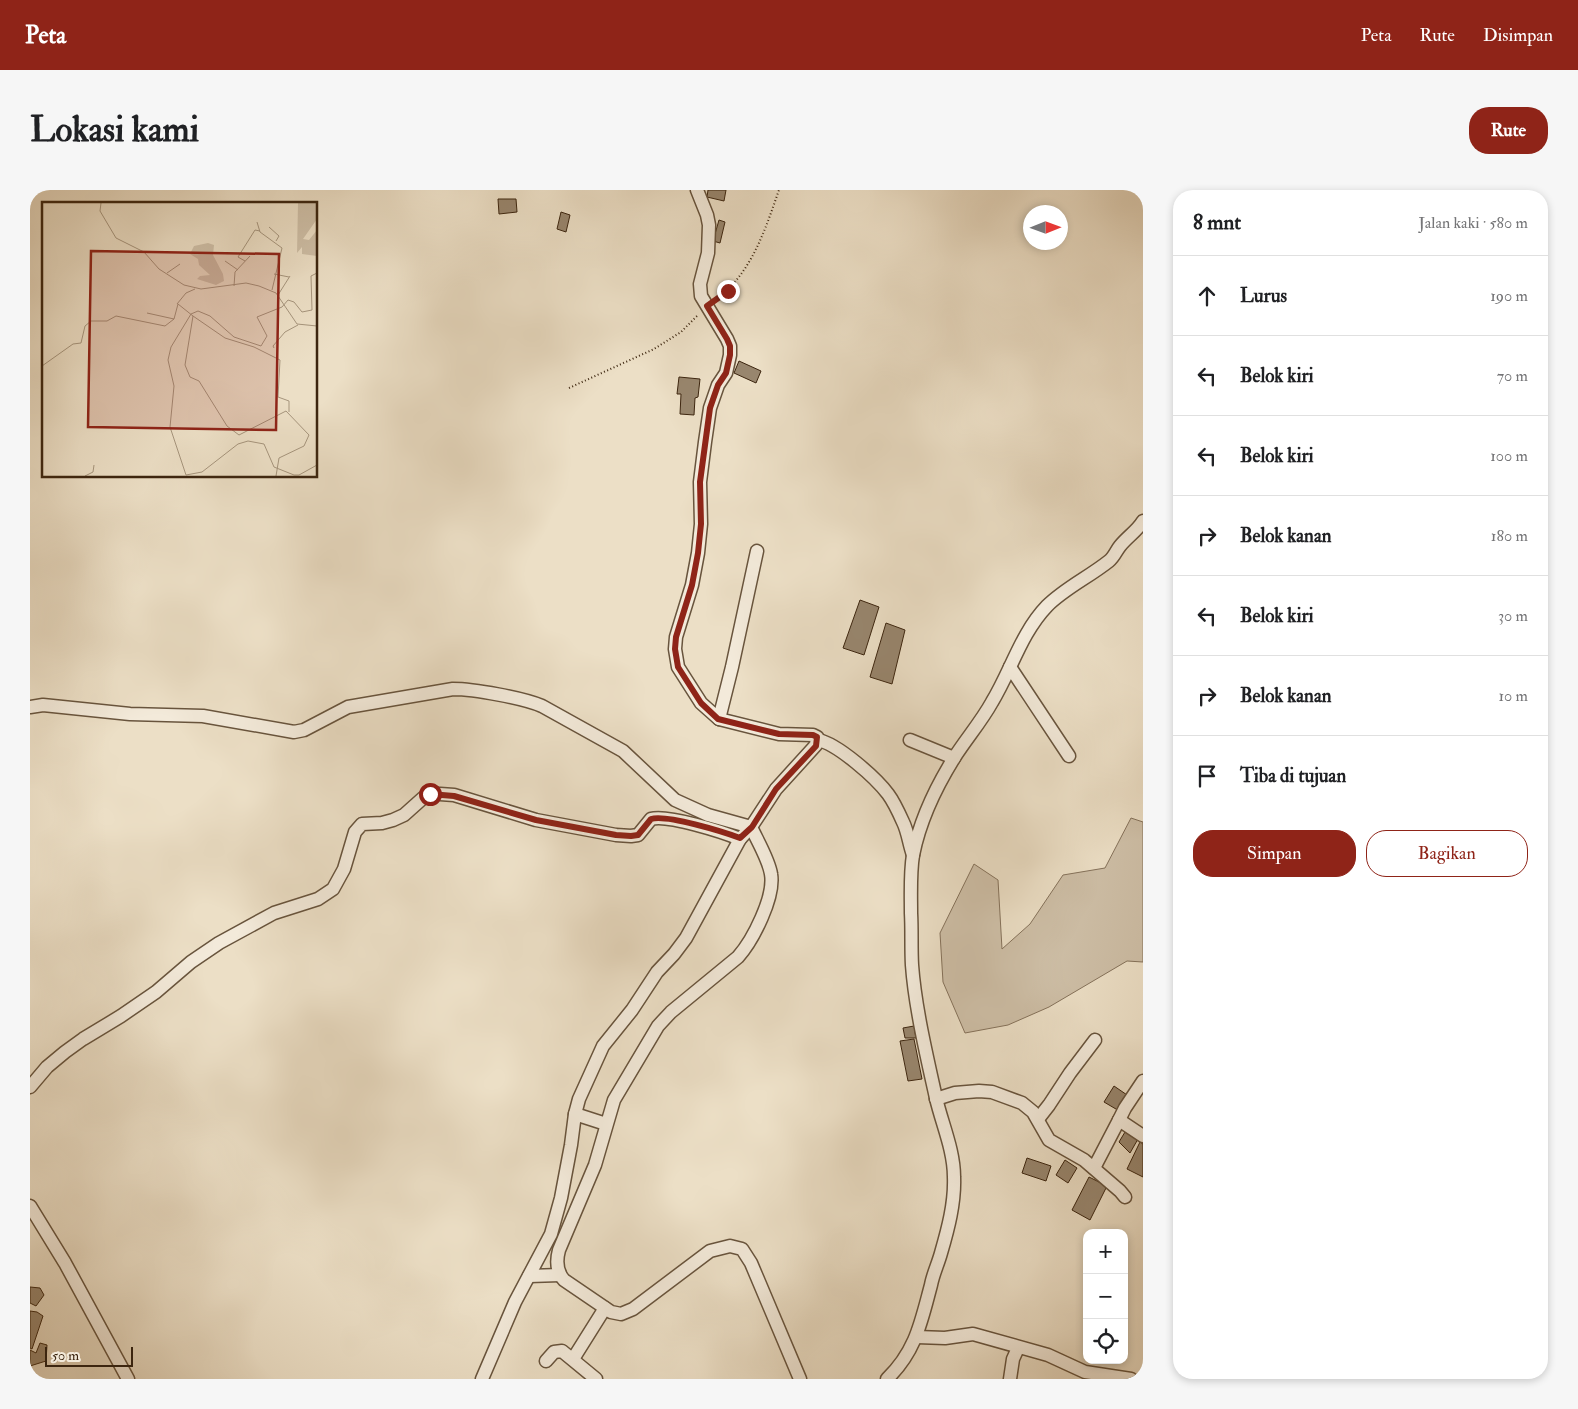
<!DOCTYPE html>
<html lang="id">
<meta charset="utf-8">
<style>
:root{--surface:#fff;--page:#f6f6f6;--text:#202124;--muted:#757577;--line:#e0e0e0;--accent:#8f2418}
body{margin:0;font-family:"IM FELL Double Pica",serif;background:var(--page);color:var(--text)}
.controls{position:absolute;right:15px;bottom:15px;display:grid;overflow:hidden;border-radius:10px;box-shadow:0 2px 8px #0003}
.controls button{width:45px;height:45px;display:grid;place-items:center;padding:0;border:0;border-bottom:1px solid var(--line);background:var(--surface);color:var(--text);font:25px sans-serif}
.compass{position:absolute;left:993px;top:15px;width:45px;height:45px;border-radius:50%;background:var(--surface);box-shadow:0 2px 8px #0003;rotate:89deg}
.scale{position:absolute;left:15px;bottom:12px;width:88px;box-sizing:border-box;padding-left:5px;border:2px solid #3c250f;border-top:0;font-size:14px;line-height:18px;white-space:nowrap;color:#3c250f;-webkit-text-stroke:4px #f3eada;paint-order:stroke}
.stop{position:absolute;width:15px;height:15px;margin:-11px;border:4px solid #8f2418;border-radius:50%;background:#fff}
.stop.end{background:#8f2418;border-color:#fff;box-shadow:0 1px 5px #0008}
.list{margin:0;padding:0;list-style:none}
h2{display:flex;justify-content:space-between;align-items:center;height:65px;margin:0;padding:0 20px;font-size:21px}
h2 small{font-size:16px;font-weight:400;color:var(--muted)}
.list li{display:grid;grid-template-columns:32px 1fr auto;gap:15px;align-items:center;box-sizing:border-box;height:80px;padding:0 20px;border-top:1px solid var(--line)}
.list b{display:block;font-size:19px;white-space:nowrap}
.list em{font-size:16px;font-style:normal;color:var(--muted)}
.actions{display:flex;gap:10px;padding:15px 20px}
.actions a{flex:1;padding:11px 0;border:1px solid var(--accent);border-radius:20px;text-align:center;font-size:18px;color:var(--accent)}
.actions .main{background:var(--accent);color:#fff}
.icon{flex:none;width:28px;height:28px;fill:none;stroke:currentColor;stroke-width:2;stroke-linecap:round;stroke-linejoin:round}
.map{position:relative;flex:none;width:1113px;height:1189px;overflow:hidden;border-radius:20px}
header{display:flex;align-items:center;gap:30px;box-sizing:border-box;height:70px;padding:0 25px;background:var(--accent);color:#fff}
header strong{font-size:24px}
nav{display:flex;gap:28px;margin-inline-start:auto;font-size:18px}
.intro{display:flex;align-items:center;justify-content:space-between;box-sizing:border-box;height:120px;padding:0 30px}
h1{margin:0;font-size:35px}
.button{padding:12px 22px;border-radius:20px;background:var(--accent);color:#fff;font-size:18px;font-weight:700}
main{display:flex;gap:30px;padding:0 30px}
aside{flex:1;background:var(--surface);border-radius:20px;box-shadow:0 2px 8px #0003}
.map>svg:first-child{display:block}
</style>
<header>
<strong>Peta</strong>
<nav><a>Peta</a><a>Rute</a><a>Disimpan</a></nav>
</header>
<div class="intro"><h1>Lokasi kami</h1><a class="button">Rute</a></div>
<main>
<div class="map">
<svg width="1113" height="1189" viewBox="0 0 1113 1189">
<rect width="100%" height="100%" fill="#ecdfc6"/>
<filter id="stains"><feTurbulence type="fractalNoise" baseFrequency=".004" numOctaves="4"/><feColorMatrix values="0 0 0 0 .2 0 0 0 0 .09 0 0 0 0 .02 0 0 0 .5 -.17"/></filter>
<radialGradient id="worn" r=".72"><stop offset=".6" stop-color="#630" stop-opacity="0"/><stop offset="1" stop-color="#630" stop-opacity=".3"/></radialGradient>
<!-- green -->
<polygon fill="#cebfa7" stroke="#85725b" points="1101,628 1113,632 1113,772 1097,771 1019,817 978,835 935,843 913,792 910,743 944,674 968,690 972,759 1000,734 1033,685 1075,678"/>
<!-- building -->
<g fill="#98866e" stroke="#3c250f">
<polygon points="678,0 696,0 694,11 677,7"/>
<polygon points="468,9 486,9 487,22 469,24"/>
<polygon points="531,22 540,25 536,42 527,39"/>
<polygon points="689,30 695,32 690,53 683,51"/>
<polygon points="709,171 731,181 726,193 704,183"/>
<polygon points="649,187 670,189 668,207 665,208 664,225 650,224 651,204 647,204"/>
<polygon points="830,410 849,417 834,465 813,458"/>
<polygon points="856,433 875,440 862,494 840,487"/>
<polygon points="884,836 886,848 875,848 873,838"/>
<polygon points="884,849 892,889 878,891 870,851"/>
<polygon points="1084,896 1100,907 1091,922 1074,912"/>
<polygon points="1095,942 1108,949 1100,963 1089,952"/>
<polygon points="1110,952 1113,954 1113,987 1097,979"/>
<polygon points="997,968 1021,976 1016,991 992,983"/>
<polygon points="1035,970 1047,978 1038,993 1026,985"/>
<polygon points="1059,987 1077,996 1060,1030 1042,1020"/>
<polygon points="0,1097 10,1098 14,1105 6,1116 0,1113"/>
<polygon points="0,1121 7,1122 13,1126 2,1159 0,1158"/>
<polygon points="10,1153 17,1155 16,1171 0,1176 0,1160 6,1163"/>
</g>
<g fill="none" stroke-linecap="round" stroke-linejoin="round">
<defs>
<g id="minor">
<polyline points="980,477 1039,566"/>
<path d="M0,517L13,515L100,524L173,526L264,542L274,540L318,517L423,499C444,499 493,508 512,516L593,561L645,610L678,625L721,637C727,650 739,670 741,684C745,707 723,750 708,767L641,822L628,836L584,910L565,975L529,1060C526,1071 526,1081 534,1090L581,1122L591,1124L603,1119L680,1061L700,1056L712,1059L721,1073L770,1189"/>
<polyline points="689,529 702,477 727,361"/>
<path d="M788,550C808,554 846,588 858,604C864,612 869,623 873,632C878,642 879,654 883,665"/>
<polyline points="880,550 924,568"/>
<path d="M0,897L17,877L35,862L53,849L91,826L126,802L161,772L189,753L244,723L288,709L303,699L314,679L325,642L332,634L352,633L363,630L374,625L393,608L400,604H410L424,605L506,630L586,645L601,646L608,645L621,629C637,624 693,642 710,649L721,637L746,599L786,555L787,547L783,545L749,544L689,529L671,513L648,477L645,459L646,447L662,395L668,363L671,334L670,292L675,252L680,218L688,195L696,183L700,165V156L697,149L671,106L670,94L678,63L679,35L677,25L667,0"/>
<polyline points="906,909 925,903 949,901 962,902 992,913 1003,922 1019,950 1054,970 1090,1001 1095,1007"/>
<polyline points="545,924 576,934"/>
<polyline points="1008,929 1019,915 1040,883 1065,850"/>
<polyline points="1089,930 1095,918 1113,891"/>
<polyline points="1064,978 1089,930 1113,946"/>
<polyline points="0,1016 35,1073 98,1189"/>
<polyline points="499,1086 530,1085"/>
<polyline points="887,1147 915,1148 943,1144 1018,1165 1055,1182 1101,1189"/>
<polyline points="543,1169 575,1118"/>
<polyline points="516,1171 524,1162 532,1161 566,1189"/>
<polyline points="452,1189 485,1112 521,1044 531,1008 541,955 545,924 549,909 573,856 602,820 627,782 644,764 656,748 710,649"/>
<path d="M857,1189C886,1161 891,1132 901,1095C903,1084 908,1074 911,1063C918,1039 925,1013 924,987C924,960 912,934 906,908C897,867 885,817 882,775C881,758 882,740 881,723C881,704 880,683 883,665C890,630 906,597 924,568C936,549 951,532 962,512C981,481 991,443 1017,416C1035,398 1059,387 1079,371C1084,367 1086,361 1090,356C1097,347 1107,341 1113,331"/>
<polyline points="980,1189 983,1169 988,1158"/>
</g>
</defs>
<!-- minor casing -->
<use href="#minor" stroke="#68543d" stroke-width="15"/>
<!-- path -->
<g stroke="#3c250f" stroke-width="2" stroke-dasharray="1 2.5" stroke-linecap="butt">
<path d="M687,109C722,82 735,40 749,0"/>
<polyline points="539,198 624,159 651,142 668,125"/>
</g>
<!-- minor -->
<use href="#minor" stroke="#f3eada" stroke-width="12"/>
</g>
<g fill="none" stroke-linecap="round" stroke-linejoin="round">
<!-- route -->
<path stroke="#8f2418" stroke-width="6" d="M400,604L424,606L506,630L586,645L601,646L608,645L621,629C636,624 694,642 710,648L722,637L746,599L786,556L787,547L783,545L749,544L688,529L671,513L648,477L645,459L646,447L662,395L668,363L671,334L670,292L680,218L688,195L696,183L700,165V156L697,149L677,116L698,101"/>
</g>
<!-- overview -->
<g transform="translate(12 12)">
<rect width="275" height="275" fill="#ecdfc6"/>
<path d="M256,1H275V17L261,37L267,38L275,28V54L260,52V45L255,51ZM166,41L172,43L171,53L181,72L182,79L174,83L155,77L158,74L168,73L157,63L156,57L148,52L152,44Z" fill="#cebfa7"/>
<path fill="none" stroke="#a6957d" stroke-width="1" d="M59,1L58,9L74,36L102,50L117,67L142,83L159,87L204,81L217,84L234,91L255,122L275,124M215,20L218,30L240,46L230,88M227,25L237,34L234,39M183,59L196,68M203,59L196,55L213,28L218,29M125,71L138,62M275,71L269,74L270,108L260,110L252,100L246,98L240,105L215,115L225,134L219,144L192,135L168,114L156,109L149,112L129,145L126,158L132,184L128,225L144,273L160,270L196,242L206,239L222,242L232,265L252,273H257L275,263M232,72L247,75M192,84L193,70L208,54M236,93L248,74M135,102L144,91L153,87M105,111L132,117M151,114L183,136L212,145L238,158L236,195L247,199V210M232,146L231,144L243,130L256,123M0,164L31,142L39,141L43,124L49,119H65L74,114L123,124L132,117L136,102L151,114L143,163L148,175L157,179L185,224L197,233L244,209L267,233L262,244L237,256L234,274M43,274L51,270L52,263"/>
<path fill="#8f2418" fill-opacity="0.15" stroke="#8f2418" stroke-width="2.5" d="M49,49L237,52L234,228L46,225Z"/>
<rect width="275" height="275" fill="none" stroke="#3c250f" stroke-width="2.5"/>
</g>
<rect width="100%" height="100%" filter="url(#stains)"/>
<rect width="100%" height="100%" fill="url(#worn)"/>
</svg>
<div class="controls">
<button>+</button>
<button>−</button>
<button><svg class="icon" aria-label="locate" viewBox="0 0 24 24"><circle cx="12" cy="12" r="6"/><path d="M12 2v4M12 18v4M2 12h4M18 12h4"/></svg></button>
</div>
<svg class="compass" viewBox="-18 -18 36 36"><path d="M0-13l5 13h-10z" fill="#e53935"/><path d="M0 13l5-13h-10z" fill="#757577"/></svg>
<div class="scale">50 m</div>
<div class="stop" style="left:400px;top:604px"></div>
<div class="stop end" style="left:698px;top:101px"></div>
</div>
<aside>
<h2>8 mnt<small>Jalan kaki · 580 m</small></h2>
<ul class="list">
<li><svg class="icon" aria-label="ahead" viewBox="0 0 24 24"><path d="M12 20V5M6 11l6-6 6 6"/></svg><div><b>Lurus</b></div><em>190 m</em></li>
<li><svg class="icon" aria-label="left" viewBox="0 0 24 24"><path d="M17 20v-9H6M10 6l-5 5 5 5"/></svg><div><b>Belok kiri</b></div><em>70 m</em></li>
<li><svg class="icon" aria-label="left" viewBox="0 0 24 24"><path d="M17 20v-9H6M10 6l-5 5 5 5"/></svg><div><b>Belok kiri</b></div><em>100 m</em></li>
<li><svg class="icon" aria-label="right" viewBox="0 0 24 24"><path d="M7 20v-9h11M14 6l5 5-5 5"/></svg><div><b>Belok kanan</b></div><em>180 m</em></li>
<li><svg class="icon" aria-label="left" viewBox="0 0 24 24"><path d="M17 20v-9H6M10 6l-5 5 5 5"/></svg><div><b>Belok kiri</b></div><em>30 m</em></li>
<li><svg class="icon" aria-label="right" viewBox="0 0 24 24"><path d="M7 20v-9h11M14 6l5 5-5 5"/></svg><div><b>Belok kanan</b></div><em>10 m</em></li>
<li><svg class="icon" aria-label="arrive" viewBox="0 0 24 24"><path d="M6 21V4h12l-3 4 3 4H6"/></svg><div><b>Tiba di tujuan</b></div></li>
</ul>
<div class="actions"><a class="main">Simpan</a><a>Bagikan</a></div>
</aside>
</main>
